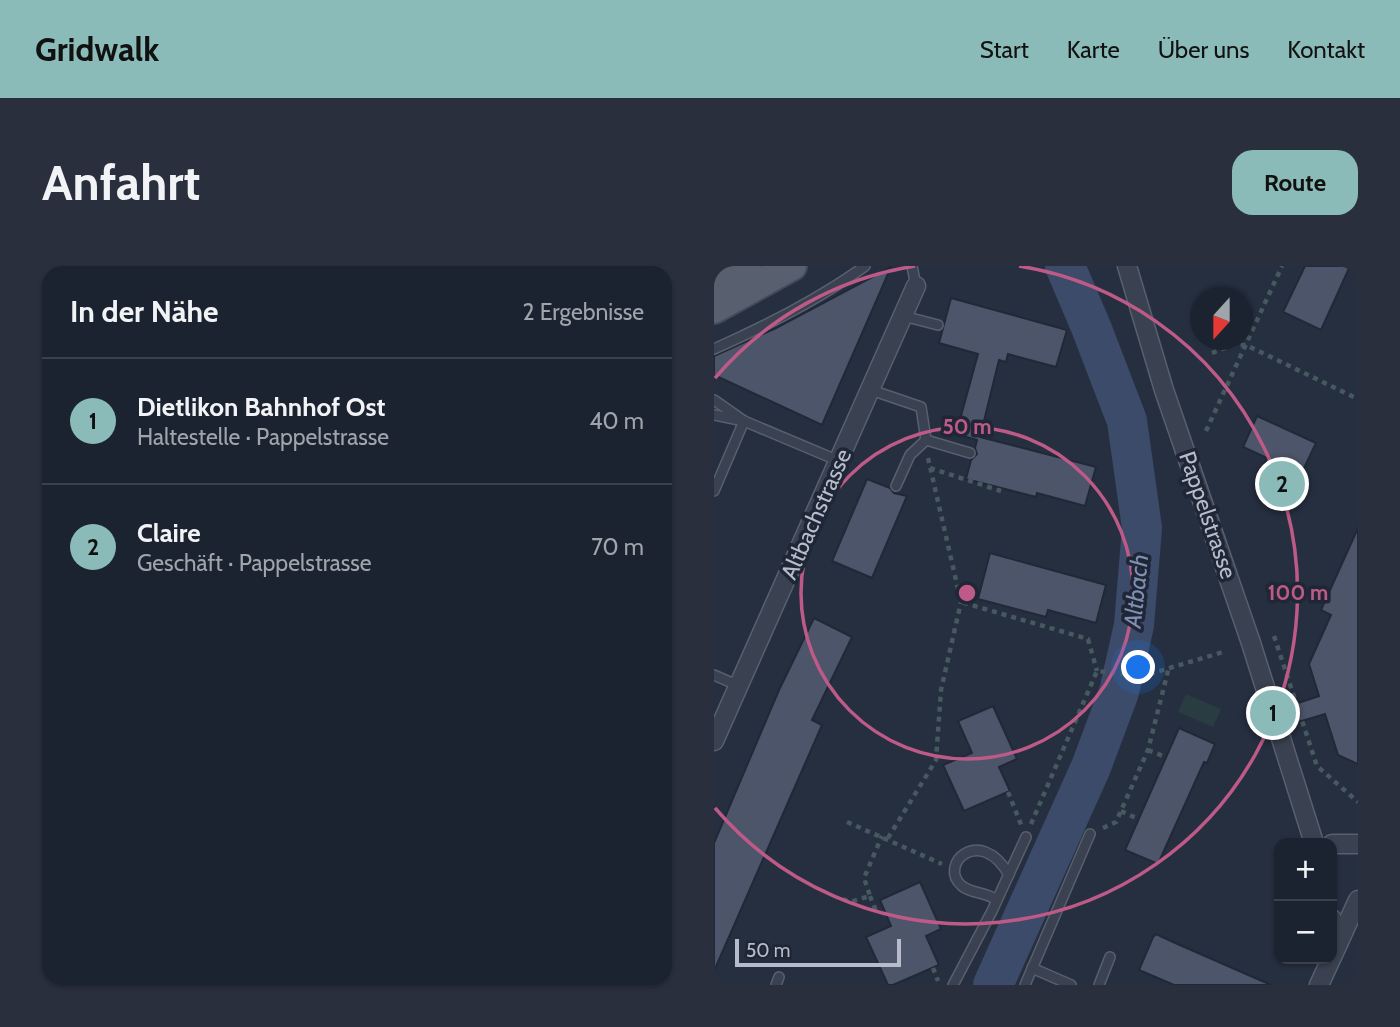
<!DOCTYPE html>
<html lang="de">
<meta charset="utf-8">
<style>
:root{--surface:#1c2330;--page:#292f3c;--text:#f1f3f6;--muted:#a0a4ab;--line:#3a404c;--accent:#8bbbb9}
body{margin:0;font-family:Cabin,sans-serif;background:var(--page);color:var(--text)}
.controls{position:absolute;right:21px;bottom:21px;display:grid;overflow:hidden;border-radius:14px;box-shadow:0 2px 5px #0004}
.controls button{width:63px;height:63px;display:grid;place-items:center;padding:0;border:0;border-bottom:2px solid var(--line);background:var(--surface);color:var(--text);font:35px sans-serif}
.compass{position:absolute;left:476px;top:21px;width:63px;height:63px;border-radius:50%;background:var(--surface);box-shadow:0 2px 5px #0004;rotate:201deg}
.scale{position:absolute;left:21px;bottom:18px;width:166px;box-sizing:border-box;padding-left:7px;border:4px solid #b7bcca;border-top:0;font-size:19px;line-height:24px;white-space:nowrap;color:#b7bcca;-webkit-text-stroke:5px #1f2635;paint-order:stroke}
.you{position:absolute;left:425px;top:402px;width:24px;height:24px;margin:-18px;border:5px solid #fff;border-radius:50%;background:#1a73e8;box-shadow:0 0 0 10px #1a73e833}
.badge{display:grid;place-items:center;width:46px;height:46px;border-radius:50%;background:var(--accent);color:#111;font-size:23px;font-weight:700}
.pin{position:absolute;translate:-50% -50%;border:4px solid #fff;box-shadow:0 2px 7px #0006}
.list{margin:0;padding:0;list-style:none}
h2{display:flex;justify-content:space-between;align-items:center;height:91px;margin:0;padding:0 28px;font-size:30px}
h2 small{font-size:23px;font-weight:400;color:var(--muted)}
.list li{display:grid;grid-template-columns:46px 1fr auto;gap:21px;align-items:center;box-sizing:border-box;height:126px;padding:0 28px;border-top:2px solid var(--line)}
.list b{display:block;font-size:26px;white-space:nowrap}
.list p{margin:0;font-size:23px;white-space:nowrap;color:var(--muted)}
.list em{font-size:23px;font-style:normal;color:var(--muted)}
.map{position:relative;flex:none;width:644px;height:719px;overflow:hidden;border-radius:21px}
header{display:flex;align-items:center;gap:42px;box-sizing:border-box;height:98px;padding:0 35px;background:var(--accent);color:#111}
header strong{font-size:33px}
nav{display:flex;gap:38px;margin-inline-start:auto;font-size:24px}
.intro{display:flex;align-items:center;justify-content:space-between;box-sizing:border-box;height:168px;padding:0 42px}
h1{margin:0;font-size:49px}
.button{padding:18px 32px;border-radius:21px;background:var(--accent);color:#111;font-size:24px;font-weight:700}
main{display:flex;gap:42px;padding:0 42px}
aside{flex:1;background:var(--surface);border-radius:21px;box-shadow:0 2px 5px #0004}
.map>svg:first-child{display:block}
</style>
<header>
<strong>Gridwalk</strong>
<nav><a>Start</a><a>Karte</a><a>Über uns</a><a>Kontakt</a></nav>
</header>
<div class="intro"><h1>Anfahrt</h1><a class="button">Route</a></div>
<main>
<aside>
<h2>In der Nähe<small>2 Ergebnisse</small></h2>
<ul class="list">
<li><span class="badge">1</span><div><b>Dietlikon Bahnhof Ost</b><p>Haltestelle · Pappelstrasse</p></div><em>40 m</em></li>
<li><span class="badge">2</span><div><b>Claire</b><p>Geschäft · Pappelstrasse</p></div><em>70 m</em></li>
</ul>
</aside>
<div class="map">
<svg width="644" height="719" viewBox="0 0 644 719">
<rect width="100%" height="100%" fill="#262f40"/>
<!-- green -->
<polygon fill="#283c41" points="472,428 507,443 499,461 464,446"/>
<g fill="none" stroke-linecap="round" stroke-linejoin="round">
<!-- river -->
<polyline stroke="#3c4b69" stroke-width="40" points="279,719 377,501 405,426 420,359 428,262 413,155 377,61 351,0"/>
</g>
<!-- building -->
<g fill="#4c5569" stroke="#212837" stroke-width="2">
<polygon points="591,0 636,0 607,64 569,46"/>
<polygon points="177,1 108,159 0,109 0,90 62,62"/>
<polygon points="237,32 353,64 342,101 294,88 292,96 285,94 266,171 382,201 371,240 323,227 322,231 252,213 257,194 263,188 261,182 263,174 242,168 264,88 225,77"/>
<polygon points="543,150 602,177 575,234 541,218 553,192 529,181"/>
<polygon points="153,213 176,222 180,227 193,230 158,312 118,295"/>
<polygon points="644,262 644,498 624,489 611,448 578,458 572,441 605,430 595,398 617,349 607,344"/>
<polygon points="276,287 392,319 382,357 334,344 332,351 264,333"/>
<polygon points="100,352 138,371 98,454 108,459 0,705 0,577 65,424"/>
<polygon points="279,440 303,493 285,501 296,525 250,545 229,499 258,487 244,455"/>
<polygon points="465,462 501,478 493,497 490,496 444,598 411,584"/>
<polygon points="206,616 227,663 212,670 225,699 179,719 174,719 152,671 177,660 166,634"/>
<polygon points="442,668 459,676 557,719 460,719 425,704 439,671"/>
</g>
<g fill="none" stroke-linecap="round" stroke-linejoin="round">
<defs>
<g id="service">
<polyline points="198,0 202,20"/>
<polyline points="189,50 224,59"/>
<path d="M0,83C52,60 105,33 151,0"/>
<polyline points="157,124 207,141 212,174"/>
<polyline points="0,134 30,155 0,225"/>
<polyline points="0,149 30,155 125,195"/>
<polyline points="212,174 256,187"/>
<polyline points="182,220 196,189 212,174"/>
<polyline points="0,409 25,420"/>
<path d="M283,634C270,625 258,628 248,620C223,599 266,558 295,609"/>
<polyline points="318,702 357,719"/>
<polyline points="62,719 65,711"/>
<polyline points="239,719 278,645 312,571"/>
<polyline points="311,719 376,568"/>
<polyline points="385,719 396,691"/>
</g>
<g id="minor">
<polyline points="413,0 450,124 537,377 600,577"/>
<polyline points="0,475 202,20"/>
<polyline points="618,578 644,578"/>
<polyline points="618,653 624,678"/>
<polyline points="618,691 644,634"/>
<polyline points="605,719 617,693"/>
</g>
<g id="primary">
<polyline points="0,18 33,0"/>
<polyline points="0,43 78,0"/>
</g>
</defs>
<!-- service casing -->
<use href="#service" stroke="#585f6d" stroke-width="12"/>
<!-- minor casing -->
<use href="#minor" stroke="#585f6d" stroke-width="21"/>
<!-- primary casing -->
<use href="#primary" stroke="#444a59" stroke-width="32"/>
<!-- path -->
<g stroke="#46595e" stroke-width="4.5" stroke-dasharray="5 5" stroke-linecap="butt">
<polyline points="498,87 519,79 532,79 644,133"/>
<polyline points="492,165 568,0"/>
<polyline points="214,192 247,336 374,373 383,405"/>
<polyline points="216,202 287,225"/>
<polyline points="560,370 603,500 644,536"/>
<polyline points="434,484 449,490"/>
<polyline points="294,526 308,561"/>
<polyline points="407,545 422,552"/>
<polyline points="133,556 228,598"/>
<polyline points="317,558 383,405 429,410 509,386"/>
<polyline points="389,562 402,556 434,484 455,401"/>
<polyline points="174,572 222,494 227,424 247,336"/>
<polyline points="156,630 162,645"/>
<polyline points="129,633 136,636 156,630 150,612 168,570"/>
<polyline points="219,702 224,715"/>
</g>
<!-- service -->
<use href="#service" stroke="#3a4150" stroke-width="9"/>
<!-- minor -->
<use href="#minor" stroke="#3a4150" stroke-width="18"/>
<!-- primary -->
<use href="#primary" stroke="#586070" stroke-width="28"/>
</g>
<!-- distance rings -->
<g fill="none" stroke="#be5a87" stroke-width="3.5">
<circle cx="253" cy="327" r="166"/>
<path d="M1 112A331 331 0 0 1 201 0M305 0A331 331 0 1 1 1 542"/>
</g>
<g text-anchor="middle" dominant-baseline="central" stroke-width="7" stroke-linejoin="round" paint-order="stroke">
<!-- street labels -->
<g font-size="23" fill="#b7bcca" stroke="#1f2635">
<text transform="translate(102 248) rotate(-66)">Altbachstrasse</text>
<text transform="translate(494 249) rotate(71)">Pappelstrasse</text>
</g>
<!-- water labels -->
<g font-size="24" font-style="italic" fill="#7f8fb2" stroke="#1f2635">
<text transform="translate(422 325) rotate(-84)">Altbach</text>
</g>
</g>
<circle cx="253" cy="327" r="10" fill="#be5a87" stroke="#1f2635" stroke-width="3.5"/>
<g font-size="21" text-anchor="middle" font-weight="bold" fill="#be5a87" stroke="#1f2635" stroke-width="7" stroke-linejoin="round" paint-order="stroke">
<text x="253" y="168">50 m</text>
<text x="584" y="334">100 m</text>
</g>
</svg>
<div class="controls">
<button>+</button>
<button>−</button>
</div>
<svg class="compass" viewBox="-18 -18 36 36"><path d="M0-13l5 13h-10z" fill="#e53935"/><path d="M0 13l5-13h-10z" fill="#a0a4ab"/></svg>
<div class="scale">50 m</div>
<div class="you"></div>
<div class="pin badge" style="left:559px;top:447px">1</div>
<div class="pin badge" style="left:568px;top:218px">2</div>
</div>
</main>
